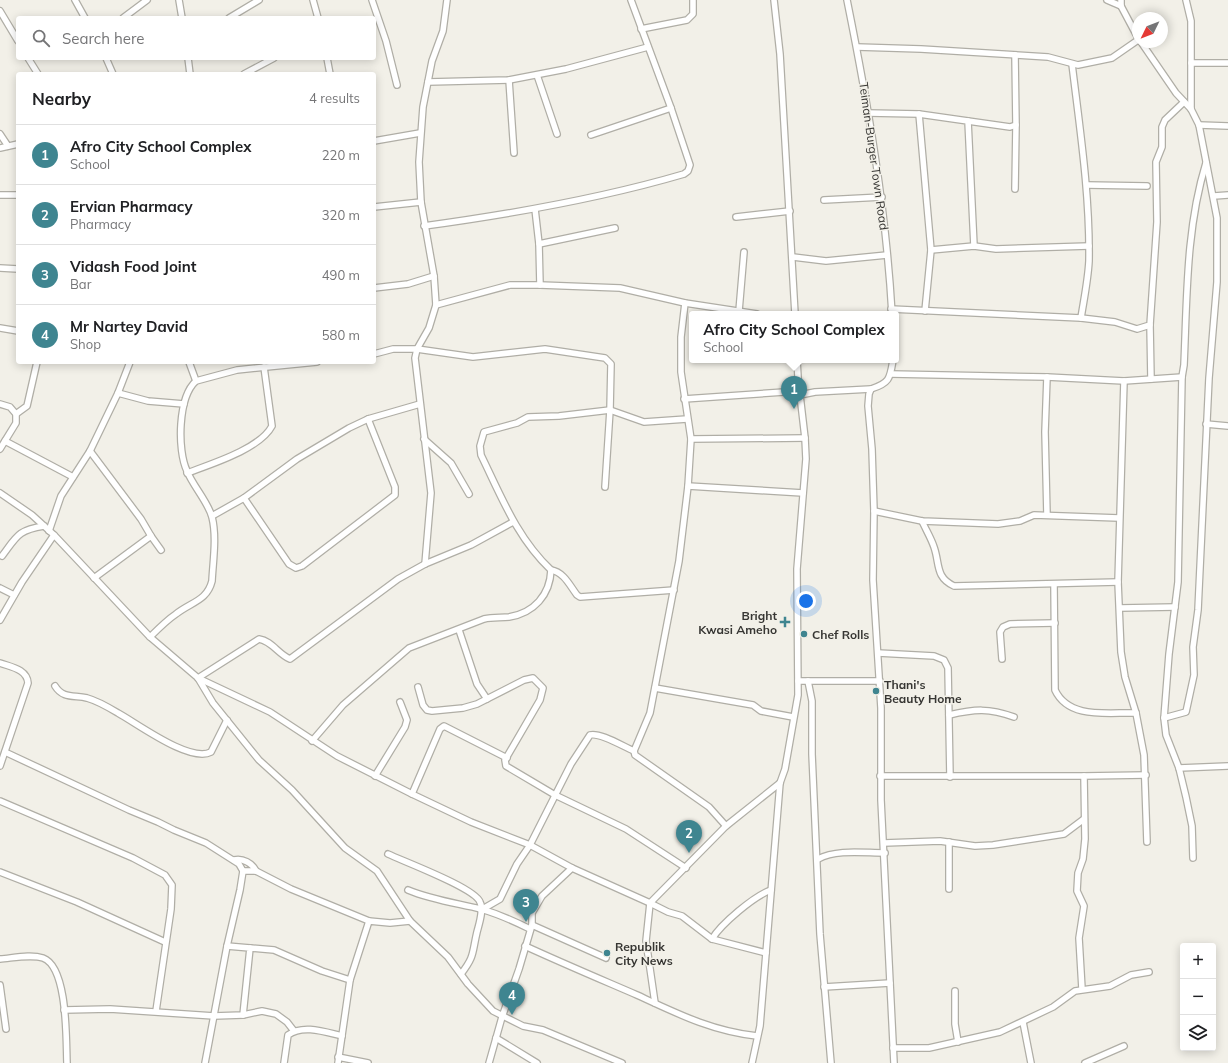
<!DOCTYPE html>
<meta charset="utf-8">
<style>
body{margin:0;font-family:Mulish,sans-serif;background:#f6f6f6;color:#202124}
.controls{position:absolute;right:12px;bottom:12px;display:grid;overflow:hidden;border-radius:4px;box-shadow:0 2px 10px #0003}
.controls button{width:36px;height:36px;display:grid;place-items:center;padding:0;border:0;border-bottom:1px solid #e0e0e0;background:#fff;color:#202124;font:20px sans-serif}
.compass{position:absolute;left:1132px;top:12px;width:36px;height:36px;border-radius:50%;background:#fff;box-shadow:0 2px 10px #0003;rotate:227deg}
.you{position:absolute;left:806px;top:601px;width:14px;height:14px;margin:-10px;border:3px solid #fff;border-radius:50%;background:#1a73e8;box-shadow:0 0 0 6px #1a73e833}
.badge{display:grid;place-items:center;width:26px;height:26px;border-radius:50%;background:#3f8590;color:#fff;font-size:13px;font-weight:700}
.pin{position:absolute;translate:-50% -33px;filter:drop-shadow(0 1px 2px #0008)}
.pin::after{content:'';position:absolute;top:21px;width:14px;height:12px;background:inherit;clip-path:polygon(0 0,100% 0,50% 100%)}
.popup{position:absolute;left:689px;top:311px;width:210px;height:52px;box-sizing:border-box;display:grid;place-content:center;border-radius:4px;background:#fff;filter:drop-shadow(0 1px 3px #0005);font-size:13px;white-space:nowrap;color:#757577}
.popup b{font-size:15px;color:#202124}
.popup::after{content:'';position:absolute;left:50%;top:100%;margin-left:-8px;border:8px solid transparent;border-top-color:#fff}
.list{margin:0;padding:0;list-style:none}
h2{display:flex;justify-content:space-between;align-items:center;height:52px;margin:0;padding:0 16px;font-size:17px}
h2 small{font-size:13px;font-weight:400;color:#757577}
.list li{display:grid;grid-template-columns:26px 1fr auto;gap:12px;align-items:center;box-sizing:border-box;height:60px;padding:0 16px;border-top:1px solid #e0e0e0}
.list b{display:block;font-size:15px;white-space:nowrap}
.list p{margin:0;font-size:13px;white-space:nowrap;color:#757577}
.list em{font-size:13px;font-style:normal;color:#757577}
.icon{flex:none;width:22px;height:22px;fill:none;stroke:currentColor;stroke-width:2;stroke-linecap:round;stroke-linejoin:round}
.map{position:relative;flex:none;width:1228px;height:1063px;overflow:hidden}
.search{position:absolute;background:#fff;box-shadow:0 2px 10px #0003;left:16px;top:16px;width:360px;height:44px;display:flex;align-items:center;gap:10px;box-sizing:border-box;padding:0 14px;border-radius:4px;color:#757577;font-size:15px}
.panel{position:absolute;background:#fff;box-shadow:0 2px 10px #0003;left:16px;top:72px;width:360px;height:292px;border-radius:4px}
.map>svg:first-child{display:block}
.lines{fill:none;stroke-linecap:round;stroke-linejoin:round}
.minor-casing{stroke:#b0aea6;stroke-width:8}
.minor{stroke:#fff;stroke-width:5.5}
.poi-dot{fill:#3f8590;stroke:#f2f0e8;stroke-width:1.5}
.labels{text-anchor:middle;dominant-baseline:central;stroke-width:3;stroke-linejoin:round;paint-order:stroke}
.street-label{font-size:12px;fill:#373633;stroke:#f2f0e8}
.poi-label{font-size:12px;font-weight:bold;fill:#373633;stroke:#f2f0e8;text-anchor:start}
</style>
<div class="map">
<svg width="1228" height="1063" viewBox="0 0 1228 1063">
<rect width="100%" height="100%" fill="#f2f0e8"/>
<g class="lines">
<g class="minor-casing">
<g id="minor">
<polyline points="75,0 85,18"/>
<polyline points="179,0 182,18"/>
<polyline points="313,0 318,18"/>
<polyline points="372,0 386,41 397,85"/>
<polyline points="774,0 780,54 795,314"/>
<path d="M847 0C868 104 886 208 892 314"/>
<polyline points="1107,0 1121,6"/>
<polyline points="1121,0 1121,6 1138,38"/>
<polyline points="1186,0 1191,21 1191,109"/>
<polyline points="0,11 18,41"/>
<polyline points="123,18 147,0"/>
<polyline points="229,18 259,0"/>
<polyline points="641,29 687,20 693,14 693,0"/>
<polyline points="1141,42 1176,93 1191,109 1199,125 1217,218 1217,282 1209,378 1198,610 1193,647 1194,675 1186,712 1164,718"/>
<polyline points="857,47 921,49 1048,57 1078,65 1112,58 1138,40"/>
<polyline points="28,58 38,74"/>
<polyline points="106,58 113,74"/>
<polyline points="188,58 190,74"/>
<polyline points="327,58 330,74"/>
<polyline points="1191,63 1228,63"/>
<polyline points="244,74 274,58"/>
<polyline points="537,75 557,134"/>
<polyline points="509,80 514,153"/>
<polyline points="428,82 509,80 566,69 648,47"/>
<polyline points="868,113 919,114 968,121 974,246"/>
<polyline points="919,114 931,250 925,311"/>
<polyline points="968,121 1010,127 1016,125 1015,55"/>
<polyline points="1199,125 1228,126"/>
<polyline points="0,134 8,146"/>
<polyline points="591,135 671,108"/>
<polyline points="374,141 420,133"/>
<polyline points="0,148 18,144"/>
<polyline points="1087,185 1147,186"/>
<polyline points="1015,189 1016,125"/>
<polyline points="0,195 18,195"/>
<polyline points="1214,196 1228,195"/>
<polyline points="824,200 882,197"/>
<polyline points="374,207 421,202"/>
<polyline points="535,209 539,244 615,228"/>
<polyline points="736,217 790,211"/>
<path d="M424 226C512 214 599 199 684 174L688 171 690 165 671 108 631 0"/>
<polyline points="539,244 540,285"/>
<polyline points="931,250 974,246 996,249 1089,246"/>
<polyline points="793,257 826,261 887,255"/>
<polyline points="0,268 18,269"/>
<polyline points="374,288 408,284 434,276"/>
<polyline points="436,305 510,285 540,285 620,288 685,303 757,314"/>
<path d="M891 309 1081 318C1084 299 1088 280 1089 261 1090 195 1080 130 1072 64"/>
<polyline points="739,311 744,252"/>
<polyline points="1081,318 1115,322 1137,329 1150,325 1157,222 1156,162 1162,147 1162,127 1165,120 1184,102"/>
<polyline points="1150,325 1151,379"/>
<polyline points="0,328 18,331"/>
<polyline points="374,354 393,349 417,349 473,357 545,349 605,358 611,364 610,410 605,487"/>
<polyline points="797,360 799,394"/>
<path d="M893 360C890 378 890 383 871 389L869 394 868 406 872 449 874 511 873 580 881 708V800L894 1063"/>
<polyline points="189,362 196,381"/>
<polyline points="891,374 1047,377 1124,381 1182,377"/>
<polyline points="1124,381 1118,582 1121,652 1125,677 1136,713 1144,755 1147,842"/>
<polyline points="118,393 130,362"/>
<polyline points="684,399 799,391"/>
<polyline points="0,404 10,407 16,414 16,423 0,449"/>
<polyline points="16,414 27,406 37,362"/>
<polyline points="1206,424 1228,426"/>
<polyline points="424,439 451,463 469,494"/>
<polyline points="691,439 805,438"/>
<polyline points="5,441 73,477"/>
<polyline points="90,451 141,519 151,536"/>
<path d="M187 473C211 464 260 449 272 426L264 367"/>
<polyline points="688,486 803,493"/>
<polyline points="0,493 32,515 54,535 150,637 198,678 213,703 259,760 292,790 345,848 377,871 410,921 448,957 468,984 493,1011 523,1026 543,1030 622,1063"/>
<polyline points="244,498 289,564 296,568 302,566 395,495 395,487 368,419"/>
<polyline points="874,511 922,521 998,524 1020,521 1034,515 1119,518"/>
<polyline points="1047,515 1045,432 1047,377"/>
<polyline points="212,516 244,498 297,459 349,428 368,419 420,404"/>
<path d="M922 521C926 530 931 538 934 547 940 564 935 577 954 586L1118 582"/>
<polyline points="49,531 61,496 90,451 118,393 148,401 184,404"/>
<path d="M2 556C17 536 18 530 44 526"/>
<polyline points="425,564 431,493 415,358 417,349 429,328 436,305 434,276 421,202 419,162 423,107 432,61 443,31 447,0"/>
<path d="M551 570C564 572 570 586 577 595L580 597 674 590"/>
<polyline points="94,578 151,536 161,550"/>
<path d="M1054 584 1055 690C1069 720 1109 712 1136 713"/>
<polyline points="0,588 14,595"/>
<polyline points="1120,608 1175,607"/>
<polyline points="0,620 22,582 54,535"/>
<polyline points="459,630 477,684 487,699"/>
<path d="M150 637C158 629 167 620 176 614 191 602 207 601 212 581 213 561 217 537 212 517 208 502 193 486 187 471 177 450 178 397 196 381L237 370 317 362"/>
<polyline points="878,653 934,656 944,660 948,668 950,777"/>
<polyline points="1002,659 1000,632 1003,627 1010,624 1055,623"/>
<path d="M0 663C11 667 27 669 28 683L0 766"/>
<polyline points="198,678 270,712 337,756 412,794 471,822 530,845 572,868 650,903 668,912 682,916 712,939 766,953"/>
<path d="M198 678 259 639C272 641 278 654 290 659L398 579 425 564 471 545 513 522"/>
<polyline points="798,681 880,681"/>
<polyline points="808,681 812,701 812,754 820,934 831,1063"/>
<path d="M55 686C63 699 74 695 87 698 98 701 108 707 118 713 138 724 190 763 211 752L227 720"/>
<polyline points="418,687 423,705 427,710 432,711 463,708 477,704 524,680 533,678 543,688 540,700 505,760 506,766 555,795 626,829 686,868"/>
<polyline points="655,688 753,705 761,711 793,717"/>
<path d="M949 715C975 709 989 708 1014 717"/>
<path d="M312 741 343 705 409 648 484 619C493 617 501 618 509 617 534 613 550 595 551 570 517 538 501 496 481 455L480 446 484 432 517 423 528 417 559 416 610 410 644 422 687 419"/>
<polyline points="634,751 650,713 679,561 688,486 691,439 681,372 681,337 685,303"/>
<polyline points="5,752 129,810 158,822 174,830 206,843 239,864 243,871 240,890 227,946 205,1063"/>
<polyline points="1179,768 1228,766"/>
<polyline points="375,776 405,727 407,720 400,702"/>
<polyline points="880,776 1084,776"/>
<polyline points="412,794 440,729 444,726 507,758"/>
<polyline points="0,801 133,858 165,875 172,885 171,909 156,1011"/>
<polyline points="949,842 949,889"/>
<polyline points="884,843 940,841 975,846 993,845 1064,834 1084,819"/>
<path d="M388 854C405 862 475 888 480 902 484 910 479 924 477 932 472 953 475 956 461 974"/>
<path d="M1193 858 1192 826 1186 797 1179 768 1166 735 1164 718 1169 654 1178 582 1182 377 1184 365C1187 298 1186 228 1206 163"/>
<path d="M818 859C837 849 863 853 885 853"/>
<path d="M234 860C243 858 252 863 256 871"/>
<polyline points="243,871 256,871 291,889 369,921"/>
<polyline points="0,872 77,902 165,942"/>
<path d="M408 890C432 900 456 903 481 909 498 914 514 921 530 929"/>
<path d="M481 910 500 899 517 864 530 845 571 764 590 735C600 732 624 747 634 751L635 755 709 807 726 826"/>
<polyline points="532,925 606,958"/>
<path d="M712 939C721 924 754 896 771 890"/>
<polyline points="227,946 250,948 243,1015"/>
<path d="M525 946C562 963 600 979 637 995 678 1014 712 1031 757 1036"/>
<polyline points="250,948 274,950 322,971 350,980"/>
<path d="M0 959C13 958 31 954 43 958 68 967 66 1040 67 1063"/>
<polyline points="0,985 6,1029"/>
<polyline points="824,987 890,983"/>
<polyline points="1082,989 1079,938 1084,906 1077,891 1078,873 1083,859 1085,839 1084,776 1146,775"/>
<polyline points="955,991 955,1024 958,1042"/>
<polyline points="655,1003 646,941 650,903 726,826 780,783"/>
<polyline points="64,1010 110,1009 214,1016 243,1015 262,1011 276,1014 287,1022 294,1031"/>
<polyline points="1023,1022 1031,1063"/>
<polyline points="496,1038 537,1063"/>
<polyline points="893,1048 929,1048 1000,1032 1053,1007 1075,991 1110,986 1131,975 1149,972"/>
<polyline points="338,1057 368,1063"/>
<path d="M284 1063 288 1035C303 1024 325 1032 342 1036"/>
<polyline points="338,1063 350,980 369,921 390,923 410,921"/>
<polyline points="489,1063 502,1017 519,969 532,925 532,913 542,896 572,868"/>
<polyline points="752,1063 760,1026 780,783 785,769 798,695 797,569 806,459 805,438 800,395 815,392 871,389"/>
<polyline points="1085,1063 1124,1046"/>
</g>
</g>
<use href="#minor" class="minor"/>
</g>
<g class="poi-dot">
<path d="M783 616h4v4h4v4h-4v4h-4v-4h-4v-4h4z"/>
<circle cx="804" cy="634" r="4"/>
<circle cx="876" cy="691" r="4"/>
<circle cx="607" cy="953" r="4"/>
</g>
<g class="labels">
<g class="street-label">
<text transform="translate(874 156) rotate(82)">Teiman-Burger Town Road</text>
</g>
<g class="poi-label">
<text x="777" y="615" text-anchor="end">Bright<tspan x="777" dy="14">Kwasi Ameho</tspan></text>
<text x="812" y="634">Chef Rolls</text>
<text x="884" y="684">Thani's<tspan x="884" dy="14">Beauty Home</tspan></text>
<text x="615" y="946">Republik<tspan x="615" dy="14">City News</tspan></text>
</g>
</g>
</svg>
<div class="controls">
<button>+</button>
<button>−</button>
<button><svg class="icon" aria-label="layers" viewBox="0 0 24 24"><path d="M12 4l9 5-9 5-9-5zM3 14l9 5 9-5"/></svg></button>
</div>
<svg class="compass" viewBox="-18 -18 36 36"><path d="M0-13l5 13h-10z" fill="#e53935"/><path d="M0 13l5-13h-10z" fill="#757577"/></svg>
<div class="you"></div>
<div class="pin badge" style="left:794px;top:409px">1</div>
<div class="popup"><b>Afro City School Complex</b>School</div>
<div class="pin badge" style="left:689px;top:853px">2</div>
<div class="pin badge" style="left:526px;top:922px">3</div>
<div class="pin badge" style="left:512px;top:1015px">4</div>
<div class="search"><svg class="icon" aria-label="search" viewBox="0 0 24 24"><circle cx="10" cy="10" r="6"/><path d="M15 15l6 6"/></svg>Search here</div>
<section class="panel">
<h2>Nearby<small>4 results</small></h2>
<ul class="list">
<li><span class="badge">1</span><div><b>Afro City School Complex</b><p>School</p></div><em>220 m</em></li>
<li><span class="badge">2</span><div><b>Ervian Pharmacy</b><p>Pharmacy</p></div><em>320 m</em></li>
<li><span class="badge">3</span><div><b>Vidash Food Joint</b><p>Bar</p></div><em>490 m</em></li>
<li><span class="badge">4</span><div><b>Mr Nartey David</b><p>Shop</p></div><em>580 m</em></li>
</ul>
</section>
</div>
